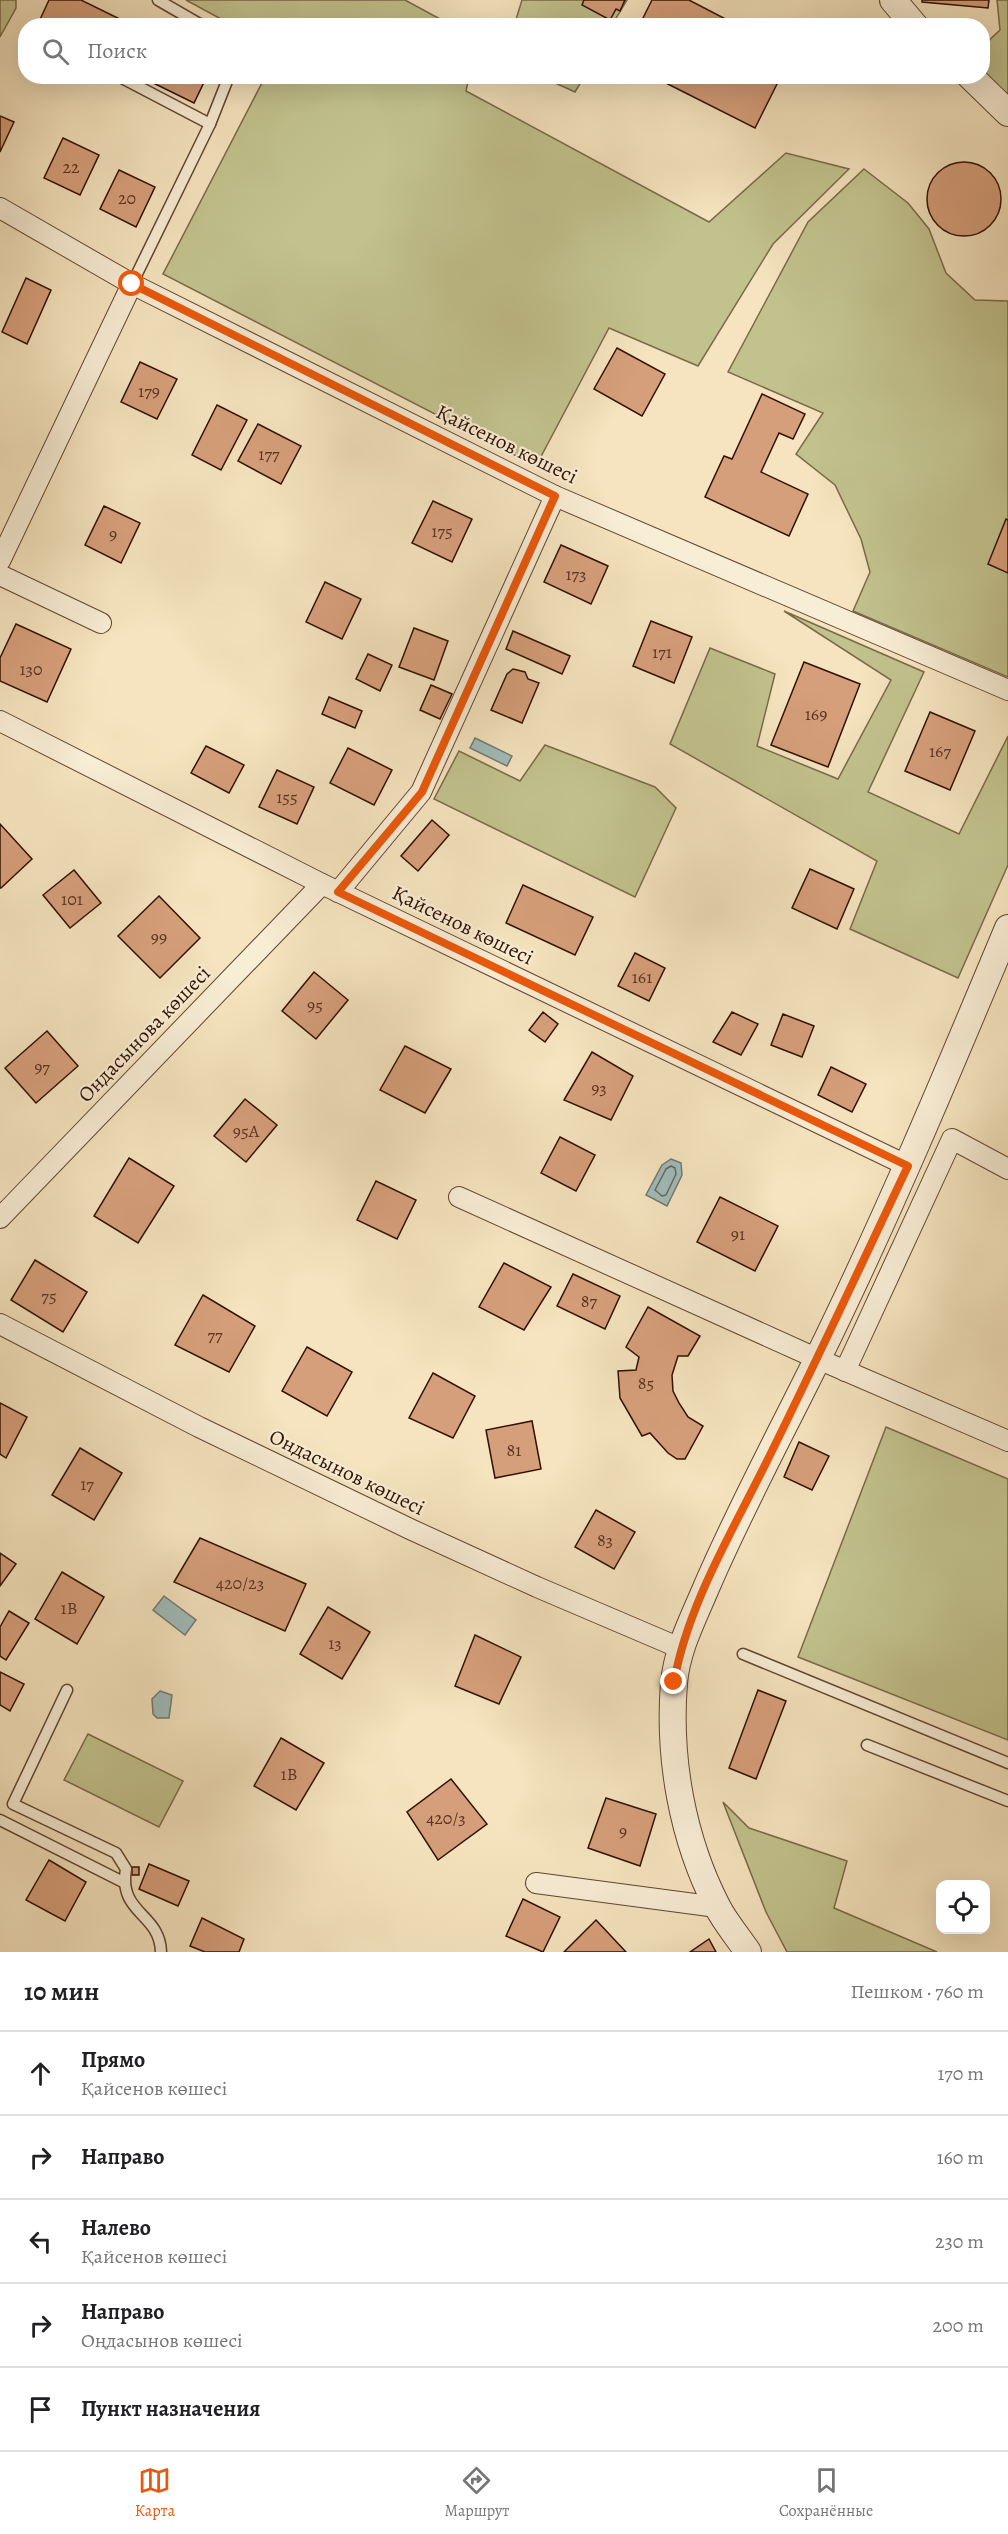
<!DOCTYPE html>
<html lang="ru">
<meta charset="utf-8">
<style>
body{margin:0;font-family:Alegreya,serif;background:#f2f2f2;color:#202124}
.controls{position:absolute;right:18px;bottom:18px;display:grid;overflow:hidden;border-radius:12px;box-shadow:0 6px 24px #0002}
.controls button{width:54px;height:54px;display:grid;place-items:center;padding:0;border:0;border-bottom:2px solid #e0e0e0;background:#fff;color:#202124;font:30px sans-serif}
.stop{position:absolute;width:18px;height:18px;margin:-14px;border:4px solid #ea580c;border-radius:50%;background:#fff}
.stop.end{background:#ea580c;border-color:#fff;box-shadow:0 2px 6px #0008}
.list{margin:0;padding:0;list-style:none}
h2{display:flex;justify-content:space-between;align-items:center;height:78px;margin:0;padding:0 24px;font-size:26px}
h2 small{font-size:20px;font-weight:400;color:#757577}
.list li{display:grid;grid-template-columns:39px 1fr auto;gap:18px;align-items:center;box-sizing:border-box;height:84px;padding:0 24px;border-top:2px solid #e0e0e0}
.list b{display:block;font-size:22px;white-space:nowrap}
.list p{margin:0;font-size:20px;white-space:nowrap;color:#757577}
.list em{font-size:20px;font-style:normal;color:#757577}
.icon{flex:none;width:33px;height:33px;fill:none;stroke:currentColor;stroke-width:2;stroke-linecap:round;stroke-linejoin:round}
.map{position:relative;flex:none;width:1008px;height:1952px;overflow:hidden}
.search{position:absolute;background:#fff;box-shadow:0 6px 24px #0002;left:18px;right:18px;top:18px;height:66px;display:flex;align-items:center;gap:15px;box-sizing:border-box;padding:0 21px;border-radius:24px;color:#757577;font-size:22px}
.sheet{height:498px;background:#fff}
nav{display:flex;justify-content:space-around;align-items:center;box-sizing:border-box;height:84px;border-top:2px solid #e0e0e0;background:#fff;font-size:16px;color:#757577}
nav a{display:grid;justify-items:center;gap:3px}
nav .on{color:#ea580c}
.map>svg:first-child{display:block}
.green{fill:#c2c28e;stroke:#7a6a48;stroke-width:1.5}
.water{fill:#a0bcbb;stroke:#747871;stroke-width:1.5}
.lines{fill:none;stroke-linecap:round;stroke-linejoin:round}
.shore{stroke:#68665e;stroke-width:1.5}
.building{fill:#d69f7b;stroke:#311101;stroke-width:1.5}
.service-casing{stroke:#624630;stroke-width:13}
.minor-casing{stroke:#624630;stroke-width:22}
.tertiary-casing{stroke:#624630;stroke-width:28}
.service{stroke:#f8edd5;stroke-width:10}
.minor{stroke:#f8edd5;stroke-width:20}
.tertiary{stroke:#f8edd5;stroke-width:26}
.route{stroke:#ea580c;stroke-width:8}
.labels{text-anchor:middle;dominant-baseline:central;stroke-width:4.5;stroke-linejoin:round;paint-order:stroke}
.number-label{font-size:18px;fill:#5a3420}
.street-label{font-size:21px;fill:#311101;stroke:#f8edd5}
</style>
<div class="map">
<svg width="1008" height="1952" viewBox="0 0 1008 1952">
<rect width="100%" height="100%" fill="#f5e4bf"/>
<filter id="stains"><feTurbulence type="fractalNoise" baseFrequency=".00333" numOctaves="4"/><feColorMatrix values="0 0 0 0 .2 0 0 0 0 .09 0 0 0 0 .02 0 0 0 .5 -.17"/></filter>
<radialGradient id="worn" r=".72"><stop offset=".6" stop-color="#630" stop-opacity="0"/><stop offset="1" stop-color="#630" stop-opacity=".3"/></radialGradient>
<g class="green">
<polygon points="0,0 16,0 16,8 0,37"/>
<polygon points="186,0 405,0 451,25 232,25"/>
<polygon points="522,0 627,0 612,25 514,26"/>
<polygon points="997,0 1008,0 1008,111 982,76 983,46 1000,30"/>
<polygon points="265,77 469,77 466,91 709,222 786,153 849,169 773,244 698,366 609,328 536,466 163,274"/>
<polygon points="542,77 584,77 575,92"/>
<polygon points="864,169 908,203 929,229 946,273 975,300 1008,301 1008,677 853,611 870,572 861,539 835,485 796,454 823,413 728,372 808,222"/>
<polygon points="784,611 924,672 868,792 959,834 1008,736 1008,865 958,978 850,929 877,861 670,744 710,648 775,674 757,746 838,779 891,680"/>
<polygon points="545,745 655,787 676,808 635,897 434,799 459,751 520,781"/>
<polygon points="886,1427 1008,1479 1008,1740 798,1657"/>
<polygon points="88,1734 183,1781 159,1827 64,1780"/>
<polygon points="723,1802 749,1828 847,1861 834,1908 937,1952 787,1952 766,1912"/>
</g>
<g class="water">
<polygon points="475,738 512,756 507,766 470,748"/>
<polygon points="671,1159 681,1163 682,1175 667,1206 646,1195 662,1165"/>
<polygon points="164,1596 196,1620 185,1635 153,1610"/>
<polygon points="160,1691 172,1695 169,1718 157,1718 153,1714 152,1699"/>
</g>
<g class="lines">
<polygon class="shore" points="671,1166 675,1168 676,1174 666,1195 662,1196 655,1190 666,1169"/>
</g>
<g class="building">
<polygon points="49,0 81,0 134,26 37,26"/>
<polygon points="584,0 625,0 620,11 616,9 610,20 582,5"/>
<polygon points="652,0 689,0 739,26 639,26"/>
<polygon points="922,0 989,0 988,8 922,2"/>
<polygon points="139,76 207,76 194,103"/>
<polygon points="652,76 781,76 755,128"/>
<polygon points="0,116 14,122 0,152"/>
<polygon points="63,138 99,155 80,195 44,178"/>
<circle cx="964" cy="199" r="37"/>
<polygon points="119,170 155,187 136,227 100,209"/>
<polygon points="26,278 51,290 27,344 2,332"/>
<polygon points="617,348 665,374 642,416 594,389"/>
<polygon points="140,362 177,379 157,419 121,402"/>
<polygon points="762,394 805,414 793,439 779,433 761,472 808,494 789,536 705,497 724,456 732,459"/>
<polygon points="217,405 247,420 221,470 192,455"/>
<polygon points="258,424 301,446 281,484 238,461"/>
<polygon points="433,501 472,519 452,562 412,543"/>
<polygon points="104,506 140,523 121,563 85,545"/>
<polygon points="1006,519 1008,520 1008,573 988,564"/>
<polygon points="561,545 608,566 591,604 544,582"/>
<polygon points="325,582 361,599 342,639 306,622"/>
<polygon points="651,621 692,637 674,683 633,666"/>
<polygon points="16,624 71,649 47,702 0,681 0,658"/>
<polygon points="414,628 448,641 434,680 399,667"/>
<polygon points="513,631 570,656 562,674 506,649"/>
<polygon points="368,654 392,665 380,691 356,679"/>
<polygon points="804,662 860,684 828,767 771,745"/>
<polygon points="513,669 525,672 528,679 539,683 522,723 491,710 507,674"/>
<polygon points="431,685 452,694 440,719 420,710"/>
<polygon points="329,697 362,711 355,728 322,714"/>
<polygon points="930,712 975,731 950,790 905,771"/>
<polygon points="206,746 244,765 229,793 191,773"/>
<polygon points="348,748 392,770 374,805 330,783"/>
<polygon points="277,770 314,787 297,824 259,807"/>
<polygon points="432,820 449,835 418,871 401,856"/>
<polygon points="0,824 32,859 1,888 0,888"/>
<polygon points="810,869 854,889 837,929 792,908"/>
<polygon points="74,870 101,903 70,928 43,895"/>
<polygon points="523,885 593,917 575,955 506,923"/>
<polygon points="159,896 200,938 160,978 118,936"/>
<polygon points="635,953 665,968 649,1001 618,986"/>
<polygon points="314,972 348,1000 316,1039 282,1011"/>
<polygon points="543,1012 558,1024 545,1042 529,1030"/>
<polygon points="732,1012 758,1024 741,1055 713,1042"/>
<polygon points="783,1014 814,1026 802,1057 771,1045"/>
<polygon points="47,1031 78,1066 36,1103 5,1068"/>
<polygon points="405,1046 451,1069 425,1113 380,1090"/>
<polygon points="592,1052 633,1076 611,1120 564,1100"/>
<polygon points="831,1067 866,1084 852,1112 818,1095"/>
<polygon points="245,1099 277,1125 246,1162 214,1136"/>
<polygon points="560,1137 595,1155 576,1191 541,1173"/>
<polygon points="129,1158 174,1186 138,1243 94,1216"/>
<polygon points="376,1181 416,1200 397,1239 357,1220"/>
<polygon points="720,1197 778,1226 755,1271 697,1242"/>
<polygon points="35,1260 87,1292 63,1332 11,1300"/>
<polygon points="504,1263 551,1287 524,1330 479,1307"/>
<polygon points="573,1274 620,1296 605,1329 557,1306"/>
<polygon points="203,1295 255,1326 229,1372 175,1345"/>
<polygon points="648,1307 700,1336 688,1356 678,1356 672,1375 673,1391 679,1403 688,1417 703,1426 685,1459 677,1459 668,1453 650,1433 642,1436 620,1398 618,1371 636,1370 639,1357 626,1347"/>
<polygon points="307,1347 352,1372 327,1416 282,1391"/>
<polygon points="433,1373 475,1396 453,1438 409,1418"/>
<polygon points="0,1403 27,1417 6,1458 0,1454"/>
<polygon points="532,1421 541,1469 495,1478 486,1430"/>
<polygon points="799,1442 829,1456 812,1490 784,1477"/>
<polygon points="80,1448 122,1473 94,1520 52,1495"/>
<polygon points="596,1510 635,1532 614,1569 575,1547"/>
<polygon points="200,1538 306,1584 285,1631 174,1582"/>
<polygon points="0,1553 16,1564 0,1586"/>
<polygon points="62,1572 104,1597 77,1644 35,1619"/>
<polygon points="328,1607 370,1632 342,1679 300,1654"/>
<polygon points="9,1611 29,1623 6,1660 0,1656 0,1627"/>
<polygon points="475,1635 521,1657 499,1704 455,1686"/>
<polygon points="0,1672 24,1684 10,1711 0,1705"/>
<polygon points="758,1690 786,1701 756,1779 729,1768"/>
<polygon points="281,1738 324,1763 296,1810 254,1786"/>
<polygon points="451,1779 487,1824 438,1860 407,1812"/>
<polygon points="606,1798 656,1814 640,1866 588,1848"/>
<polygon points="49,1860 86,1882 65,1921 26,1900"/>
<polygon points="149,1864 189,1881 178,1906 139,1889"/>
<rect x="132" y="1867" width="7" height="8"/>
<polygon points="523,1899 560,1917 543,1952 506,1936"/>
<polygon points="202,1918 244,1939 239,1952 205,1952 190,1946"/>
<polygon points="596,1920 626,1952 564,1952"/>
<polygon points="709,1939 716,1952 690,1952"/>
</g>
<g class="lines">
<g class="service-casing">
<g id="service">
<polyline points="158,0 203,26"/>
<polyline points="122,78 210,124 132,284"/>
<polyline points="210,124 229,76"/>
<polyline points="743,1654 1008,1763"/>
<path d="M67 1690 13 1804 116 1853 126 1869C118 1914 160 1913 161 1952"/>
<polyline points="867,1745 1008,1801"/>
<polyline points="0,1820 123,1882"/>
</g>
</g>
<g class="minor-casing">
<g id="minor">
<polyline points="0,208 132,284 555,496 1008,690"/>
<polyline points="0,561 132,284"/>
<polyline points="0,575 101,623"/>
<polyline points="0,721 322,884 908,1166"/>
<polyline points="338,892 421,792 555,496"/>
<polyline points="459,1197 818,1359 1008,1441"/>
<polyline points="0,1218 322,884"/>
<polyline points="0,1324 199,1427 410,1529 537,1587 680,1648"/>
<polyline points="845,1371 952,1139 1008,1169"/>
<polyline points="536,1883 717,1907"/>
</g>
</g>
<g class="tertiary-casing">
<g id="tertiary">
<polyline points="893,0 915,26"/>
<polyline points="970,76 1008,113"/>
<path d="M748 1952C738 1937 725 1922 717 1906 682 1838 668 1758 674 1683 677 1649 693 1619 706 1588 739 1511 779 1437 816 1362 886 1220 947 1074 1008 928"/>
</g>
</g>
<use href="#service" class="service"/>
<use href="#minor" class="minor"/>
<use href="#tertiary" class="tertiary"/>
</g>
<g class="lines">
<path class="route" d="M132 284 555 496 422 792 338 892 908 1166C862 1263 817 1360 769 1457 734 1529 688 1603 674 1682"/>
</g>
<g class="labels">
<g class="number-label">
<text x="71" y="167">22</text>
<text x="127" y="198">20</text>
<text x="149" y="391">179</text>
<text x="269" y="454">177</text>
<text x="442" y="531">175</text>
<text x="113" y="534">9</text>
<text x="576" y="574">173</text>
<text x="662" y="652">171</text>
<text x="31" y="669">130</text>
<text x="816" y="714">169</text>
<text x="940" y="751">167</text>
<text x="287" y="797">155</text>
<text x="72" y="899">101</text>
<text x="159" y="937">99</text>
<text x="642" y="977">161</text>
<text x="315" y="1005">95</text>
<text x="42" y="1067">97</text>
<text x="599" y="1088">93</text>
<text x="246" y="1131">95А</text>
<text x="738" y="1234">91</text>
<text x="49" y="1296">75</text>
<text x="589" y="1301">87</text>
<text x="215" y="1335">77</text>
<text x="646" y="1383">85</text>
<text x="514" y="1450">81</text>
<text x="87" y="1484">17</text>
<text x="605" y="1540">83</text>
<text x="240" y="1583">420/23</text>
<text x="69" y="1608">1B</text>
<text x="335" y="1643">13</text>
<text x="289" y="1774">1B</text>
<text x="446" y="1818">420/3</text>
<text x="623" y="1831">9</text>
</g>
<g class="street-label">
<text transform="translate(507 444) rotate(26)">Қайсенов көшесі</text>
<text transform="translate(463 925) rotate(26)">Қайсенов көшесі</text>
<text transform="translate(144 1034) rotate(-46)">Ондасынова көшесі</text>
<text transform="translate(347 1472) rotate(26)">Ондасынов көшесі</text>
</g>
</g>
<rect width="100%" height="100%" filter="url(#stains)"/>
<rect width="100%" height="100%" fill="url(#worn)"/>
</svg>
<div class="controls">
<button><svg class="icon" aria-label="locate" viewBox="0 0 24 24"><circle cx="12" cy="12" r="6"/><path d="M12 2v4M12 18v4M2 12h4M18 12h4"/></svg></button>
</div>
<div class="stop" style="left:132px;top:284px"></div>
<div class="stop end" style="left:674px;top:1682px"></div>
<div class="search"><svg class="icon" aria-label="search" viewBox="0 0 24 24"><circle cx="10" cy="10" r="6"/><path d="M15 15l6 6"/></svg>Поиск</div>
</div>
<section class="sheet">
<h2>10 мин<small>Пешком · 760 m</small></h2>
<ul class="list">
<li><svg class="icon" aria-label="ahead" viewBox="0 0 24 24"><path d="M12 20V5M6 11l6-6 6 6"/></svg><div><b>Прямо</b><p>Қайсенов көшесі</p></div><em>170 m</em></li>
<li><svg class="icon" aria-label="right" viewBox="0 0 24 24"><path d="M7 20v-9h11M14 6l5 5-5 5"/></svg><div><b>Направо</b></div><em>160 m</em></li>
<li><svg class="icon" aria-label="left" viewBox="0 0 24 24"><path d="M17 20v-9H6M10 6l-5 5 5 5"/></svg><div><b>Налево</b><p>Қайсенов көшесі</p></div><em>230 m</em></li>
<li><svg class="icon" aria-label="right" viewBox="0 0 24 24"><path d="M7 20v-9h11M14 6l5 5-5 5"/></svg><div><b>Направо</b><p>Оңдасынов көшесі</p></div><em>200 m</em></li>
<li><svg class="icon" aria-label="arrive" viewBox="0 0 24 24"><path d="M6 21V4h12l-3 4 3 4H6"/></svg><div><b>Пункт назначения</b></div></li>
</ul>
</section>
<nav>
<a class="on"><svg class="icon" aria-label="map" viewBox="0 0 24 24"><path d="M3 6l6-2 6 2 6-2v14l-6 2-6-2-6 2zM9 4v14M15 6v14"/></svg>Карта</a>
<a><svg class="icon" aria-label="directions" viewBox="0 0 24 24"><path d="M12 3l9 9-9 9-9-9zM9 14v-3h6M13 9l2 2-2 2"/></svg>Маршрут</a>
<a><svg class="icon" aria-label="saved" viewBox="0 0 24 24"><path d="M7 4h10v16l-5-4-5 4z"/></svg>Сохранённые</a>
</nav>
